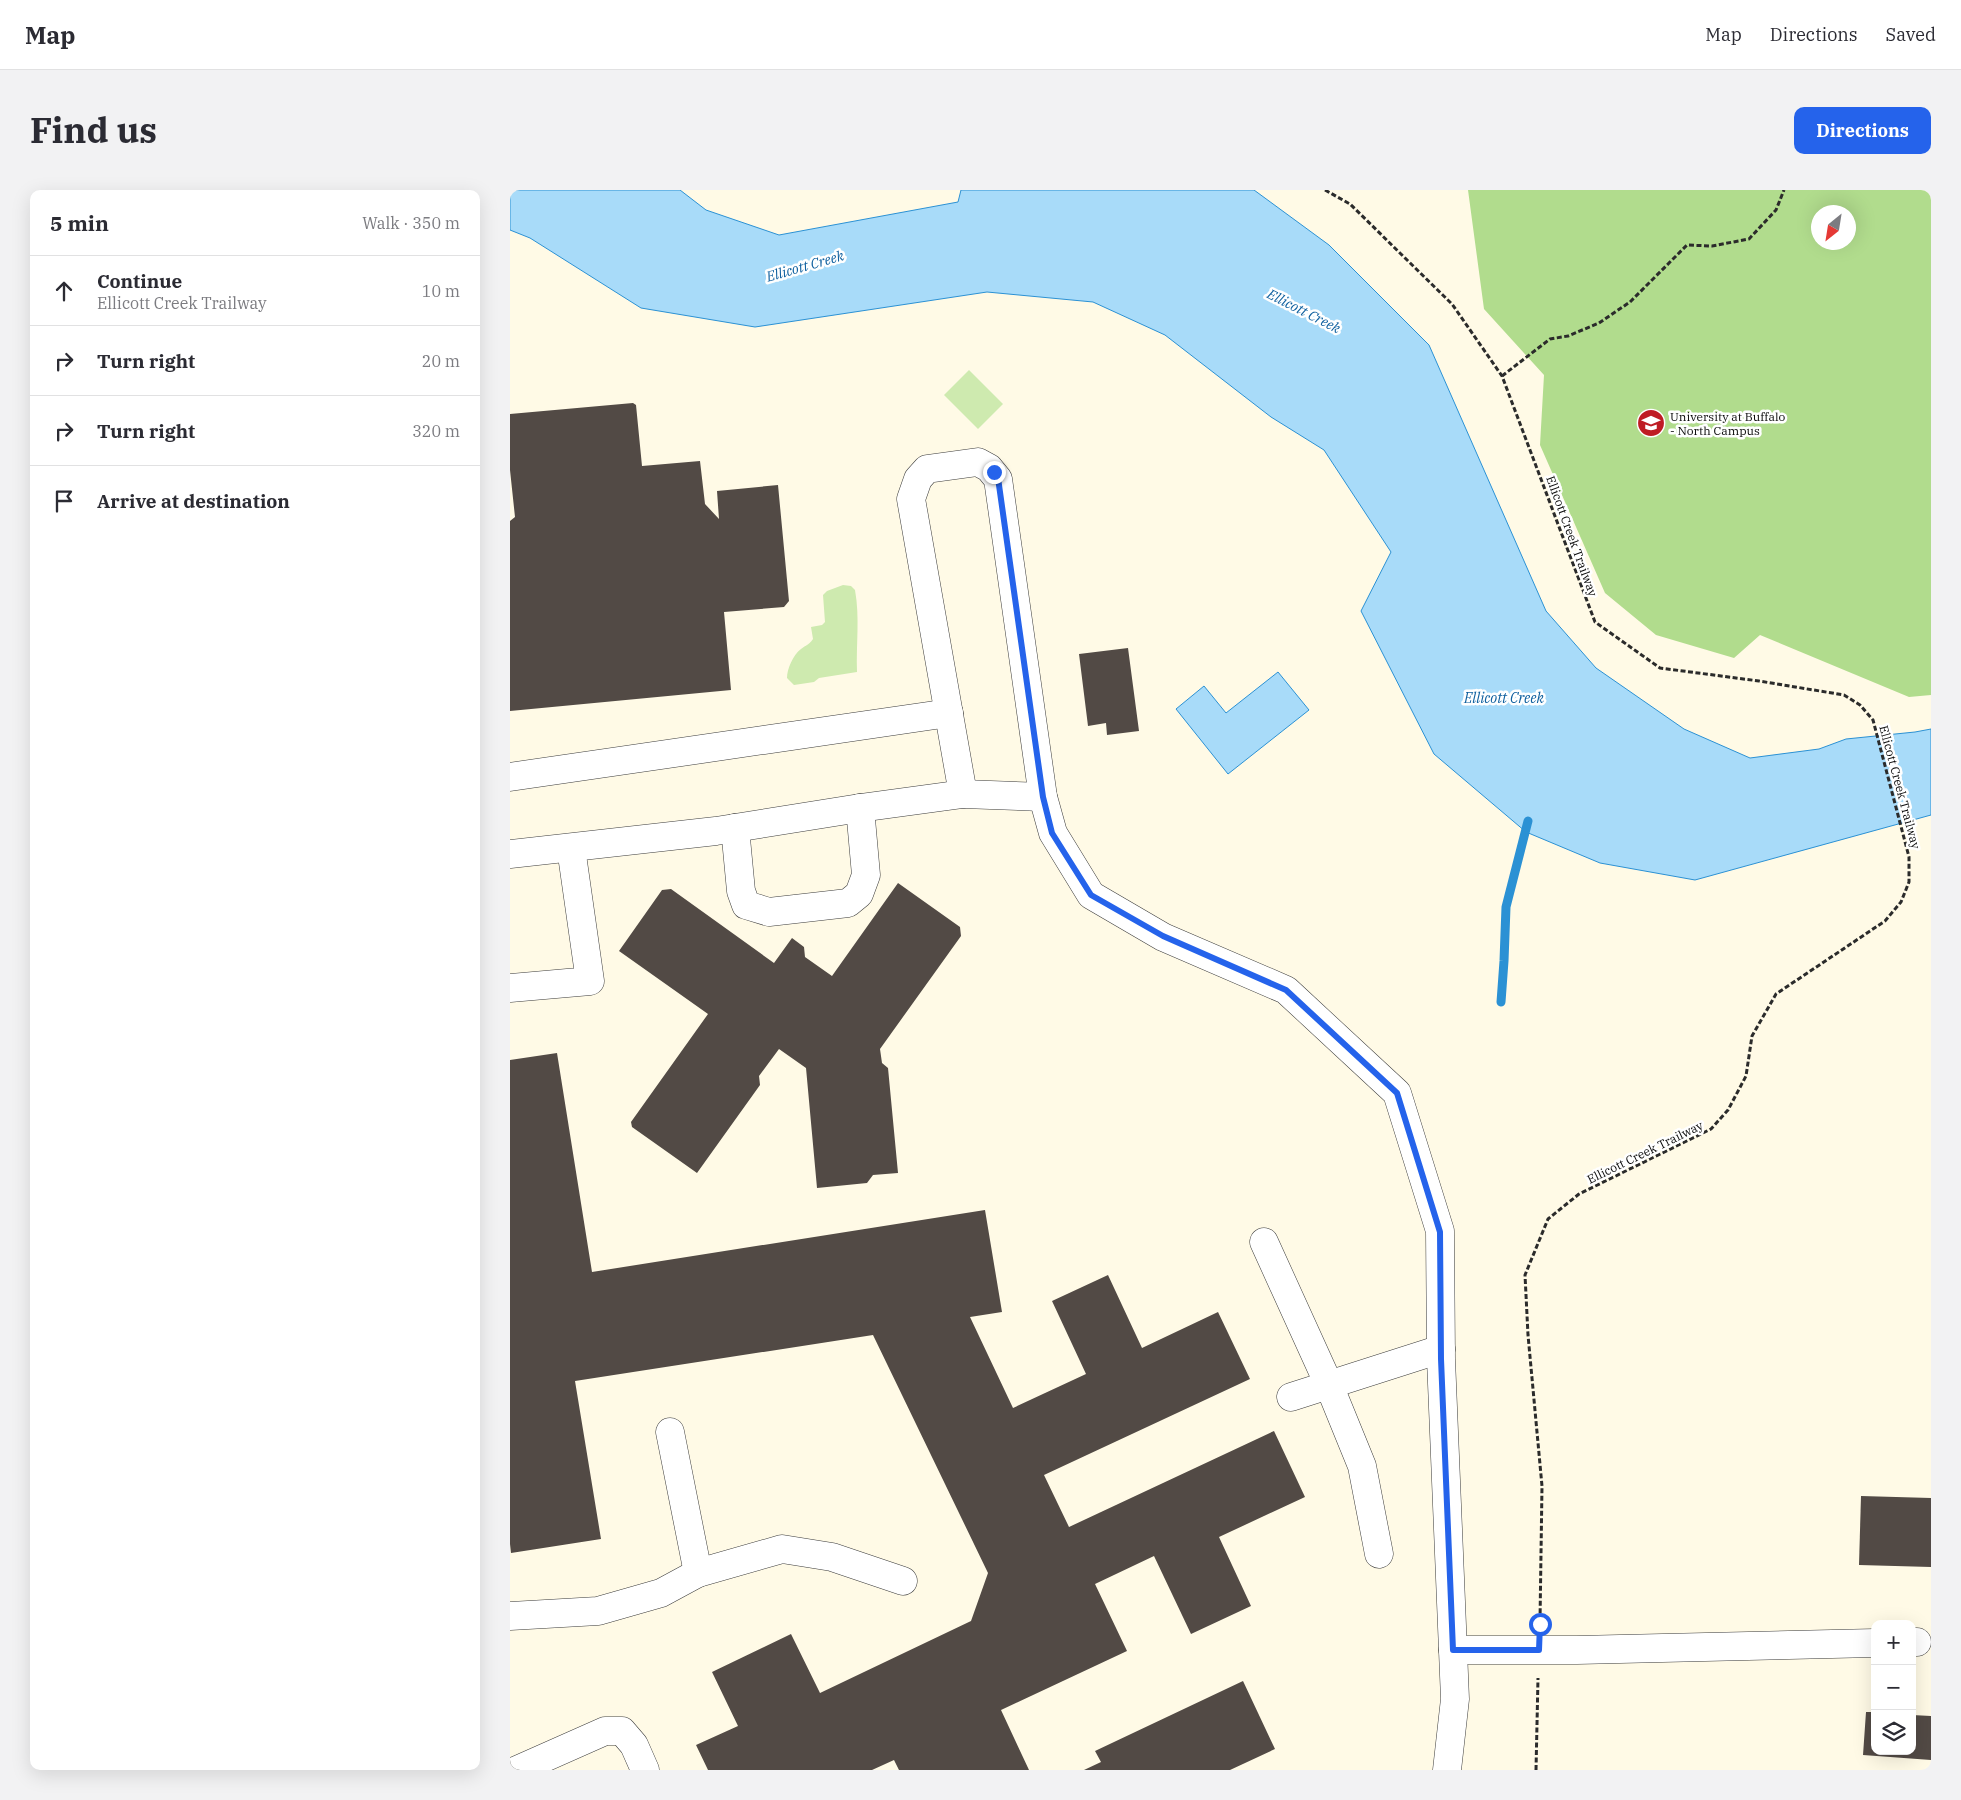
<!DOCTYPE html>
<meta charset="utf-8">
<style>
body{margin:0;font-family:"IBM Plex Serif",serif;background:#f2f2f3;color:#2b2b33}
.controls{position:absolute;right:15px;bottom:15px;display:grid;overflow:hidden;border-radius:10px;box-shadow:0 5px 20px #0002}
.controls button{width:45px;height:45px;display:grid;place-items:center;padding:0;border:0;border-bottom:1px solid #e1e1e2;background:#fff;color:#2b2b33;font:25px sans-serif}
.compass{position:absolute;left:1301px;top:15px;width:45px;height:45px;border-radius:50%;background:#fff;box-shadow:0 5px 20px #0002;rotate:210deg}
.stop{position:absolute;width:15px;height:15px;margin:-11px;border:4px solid #2563eb;border-radius:50%;background:#fff}
.stop.end{background:#2563eb;border-color:#fff;box-shadow:0 1px 5px #0008}
.list{margin:0;padding:0;list-style:none}
h2{display:flex;justify-content:space-between;align-items:center;height:65px;margin:0;padding:0 20px;font-size:21px}
h2 small{font-size:16px;font-weight:400;color:#7c7c81}
.list li{display:grid;grid-template-columns:32px 1fr auto;gap:15px;align-items:center;box-sizing:border-box;height:70px;padding:0 20px;border-top:1px solid #e1e1e2}
.list b{display:block;font-size:19px;white-space:nowrap}
.list p{margin:0;font-size:16px;white-space:nowrap;color:#7c7c81}
.list em{font-size:16px;font-style:normal;color:#7c7c81}
.icon{flex:none;width:28px;height:28px;fill:none;stroke:currentColor;stroke-width:2;stroke-linecap:round;stroke-linejoin:round}
.map{position:relative;flex:none;width:1421px;height:1580px;overflow:hidden;border-radius:10px}
header{display:flex;align-items:center;gap:30px;box-sizing:border-box;height:70px;padding:0 25px;background:#fff;border-bottom:1px solid #e1e1e2}
header strong{font-size:24px}
nav{display:flex;gap:28px;margin-inline-start:auto;font-size:18px}
.intro{display:flex;align-items:center;justify-content:space-between;box-sizing:border-box;height:120px;padding:0 30px}
h1{margin:0;font-size:35px}
.button{padding:12px 22px;border-radius:10px;background:#2563eb;color:#fff;font-size:18px;font-weight:700}
main{display:flex;gap:30px;padding:0 30px}
aside{flex:1;background:#fff;border-radius:10px;box-shadow:0 5px 20px #0002}
.map>svg:first-child{display:block}
.green{fill:#ceeaaf}
.forest{fill:#b1dc8d;fill-rule:evenodd}
.water{fill:#a8dbf9;stroke:#2b91d4}
.lines{fill:none;stroke-linecap:round;stroke-linejoin:round}
.stream{stroke:#2b91d4;stroke-width:9}
.building{fill:#524a45}
.minor-casing{stroke:#3c3c3c;stroke-width:29}
.path{stroke:#2b2b2b;stroke-width:3;stroke-dasharray:5 2.5;stroke-linecap:butt}
.minor{stroke:#fff;stroke-width:28}
.route{stroke:#2563eb;stroke-width:6}
.labels{text-anchor:middle;dominant-baseline:central;stroke-width:5;stroke-linejoin:round;paint-order:stroke}
.poi-label{font-size:12px;fill:#090909;stroke:#fff;text-anchor:start}
.street-label{font-size:12px;fill:#090909;stroke:#fff}
.water-label{font-size:14px;font-style:italic;fill:#0f609f;stroke:#fff}
</style>
<header>
<strong>Map</strong>
<nav><a>Map</a><a>Directions</a><a>Saved</a></nav>
</header>
<div class="intro"><h1>Find us</h1><a class="button">Directions</a></div>
<main>
<aside>
<h2>5 min<small>Walk · 350 m</small></h2>
<ul class="list">
<li><svg class="icon" aria-label="ahead" viewBox="0 0 24 24"><path d="M12 20V5M6 11l6-6 6 6"/></svg><div><b>Continue</b><p>Ellicott Creek Trailway</p></div><em>10 m</em></li>
<li><svg class="icon" aria-label="right" viewBox="0 0 24 24"><path d="M7 20v-9h11M14 6l5 5-5 5"/></svg><div><b>Turn right</b></div><em>20 m</em></li>
<li><svg class="icon" aria-label="right" viewBox="0 0 24 24"><path d="M7 20v-9h11M14 6l5 5-5 5"/></svg><div><b>Turn right</b></div><em>320 m</em></li>
<li><svg class="icon" aria-label="arrive" viewBox="0 0 24 24"><path d="M6 21V4h12l-3 4 3 4H6"/></svg><div><b>Arrive at destination</b></div></li>
</ul>
</aside>
<div class="map">
<svg width="1421" height="1580" viewBox="0 0 1421 1580">
<rect width="100%" height="100%" fill="#fffae6"/>
<g class="green">
<polygon points="459,180 493,214 468,239 434,205"/>
<path d="M333 395 341 396 345 400C350 427 346 455 347 482L309 488 304 492 284 495 277 488C277 479 283 465 291 459 296 455 299 455 303 449L301 437 312 435 315 432 313 405 317 401Z"/>
</g>
<path class="forest" d="M958 0H1421V505L1399 507 1250 445 1224 468 1146 445 1095 403 1030 255 1034 185 974 119ZM1308 22H1338V52H1308Z"/>
<g class="water">
<polygon points="0,0 170,0 196,20 269,45 448,12 451,0 744,0 819,55 919,155 1036,421 1086,478 1174,539 1240,568 1309,559 1336,549 1405,542 1421,539 1421,625 1185,690 1090,673 1016,642 924,564 851,421 881,362 814,260 761,227 655,145 583,112 477,102 245,137 131,118 20,48 0,40"/>
<polygon points="768,482 799,520 718,584 666,519 694,496 716,523"/>
</g>
<g class="lines">
<polyline class="stream" points="991,812 994,771 996,717 1018,631"/>
</g>
<g class="building">
<polygon points="123,213 126,215 132,276 190,271 195,314 209,329 207,301 268,295 279,411 274,417 214,422 221,500 0,521 0,331 5,327 0,280 0,224"/>
<polygon points="618,458 629,541 597,545 596,533 578,536 569,464"/>
<polygon points="388,693 450,737 451,746 370,859 372,873 378,878 388,983 363,985 357,993 307,998 296,878 269,859 249,886 250,895 187,983 122,937 121,932 198,824 109,761 152,700 161,699 264,773 282,748 294,757 295,767 322,786"/>
<polygon points="47,863 82,1082 475,1020 492,1122 460,1127 503,1218 576,1184 542,1111 598,1085 632,1158 708,1122 740,1189 534,1285 559,1337 764,1241 795,1307 709,1347 741,1416 681,1444 644,1366 585,1394 617,1461 491,1520 519,1580 389,1580 384,1570 362,1580 198,1580 186,1555 228,1536 202,1482 281,1444 310,1503 461,1431 478,1383 363,1145 65,1191 91,1349 1,1363 0,1354 0,870"/>
<polygon points="1351,1306 1421,1308 1421,1377 1349,1375"/>
<polygon points="733,1491 765,1559 720,1580 574,1580 591,1572 585,1561"/>
<polygon points="1356,1522 1365,1522 1365,1561 1402,1561 1402,1525 1421,1526 1421,1570 1353,1565"/>
</g>
<g class="lines">
<g class="minor-casing">
<g id="minor">
<polyline points="0,587 439,523"/>
<polyline points="453,604 401,309 408,289 417,279 468,272 479,278 488,289 533,607 543,643 581,705 653,747 776,800 887,903 930,1041 931,1169 945,1509 937,1580"/>
<polyline points="225,638 231,701 236,715 259,722 338,713 349,704 356,685 350,618"/>
<polyline points="0,664 206,641 350,618 453,604 533,607"/>
<polyline points="0,798 80,791 61,658"/>
<polyline points="754,1052 819,1195 852,1276 869,1364"/>
<polyline points="781,1207 931,1159"/>
<polyline points="160,1242 188,1383"/>
<polyline points="0,1426 88,1421 151,1403 188,1383 272,1359 322,1367 393,1391"/>
<polyline points="1402,1452 1407,1452"/>
<polyline points="943,1460 1067,1460 1365,1453"/>
<polyline points="7,1580 95,1541 112,1541 124,1555 135,1580"/>
</g>
</g>
<g class="path">
<polyline points="815,0 840,14 942,114 992,186 1085,432 1150,478 1249,491 1334,505 1350,515 1363,530 1399,667 1399,692 1391,712 1375,731 1266,804 1242,846 1236,886 1218,920 1201,939 1069,1004 1038,1029 1015,1085 1018,1145 1032,1296 1030,1431"/>
<polyline points="992,186 1040,149 1058,146 1089,133 1120,112 1177,55 1202,56 1239,49 1266,20 1274,0"/>
<polyline points="1026,1580 1028,1488"/>
</g>
<use href="#minor" class="minor"/>
</g>
<g class="lines">
<polyline class="route" points="484,282 488,288 533,607 542,643 581,705 653,746 776,800 887,903 930,1042 931,1169 943,1460 1029,1460 1030,1434"/>
</g>
<defs>
<g id="university-disc" transform="scale(1.4375)"><circle r="9.5" fill="#bf1c24" stroke="#fff"/><path d="M0-5L7-2L0 1L-7-2ZM-4 1L0 2.5L4 1V4Q0 6-4 4Z" fill="#fff"/></g>
</defs>
<g fill-rule="evenodd">
<use href="#university-disc" x="1141" y="233"/>
</g>
<g class="labels">
<g class="poi-label">
<text x="1160" y="226">University at Buffalo<tspan x="1160" dy="14">- North Campus</tspan></text>
</g>
<g class="street-label">
<text transform="translate(1062 346) rotate(70)">Ellicott Creek Trailway</text>
<text transform="translate(1390 597) rotate(75)">Ellicott Creek Trailway</text>
<text transform="translate(1135 962) rotate(-26)">Ellicott Creek Trailway</text>
</g>
<g class="water-label">
<text transform="translate(295 76) rotate(-16)">Ellicott Creek</text>
<text transform="translate(794 121) rotate(27)">Ellicott Creek</text>
<text x="994" y="508">Ellicott Creek</text>
</g>
</g>
</svg>
<div class="controls">
<button>+</button>
<button>−</button>
<button><svg class="icon" aria-label="layers" viewBox="0 0 24 24"><path d="M12 4l9 5-9 5-9-5zM3 14l9 5 9-5"/></svg></button>
</div>
<svg class="compass" viewBox="-18 -18 36 36"><path d="M0-13l5 13h-10z" fill="#e53935"/><path d="M0 13l5-13h-10z" fill="#7c7c81"/></svg>
<div class="stop" style="left:1030px;top:1434px"></div>
<div class="stop end" style="left:484px;top:282px"></div>
</div>
</main>
